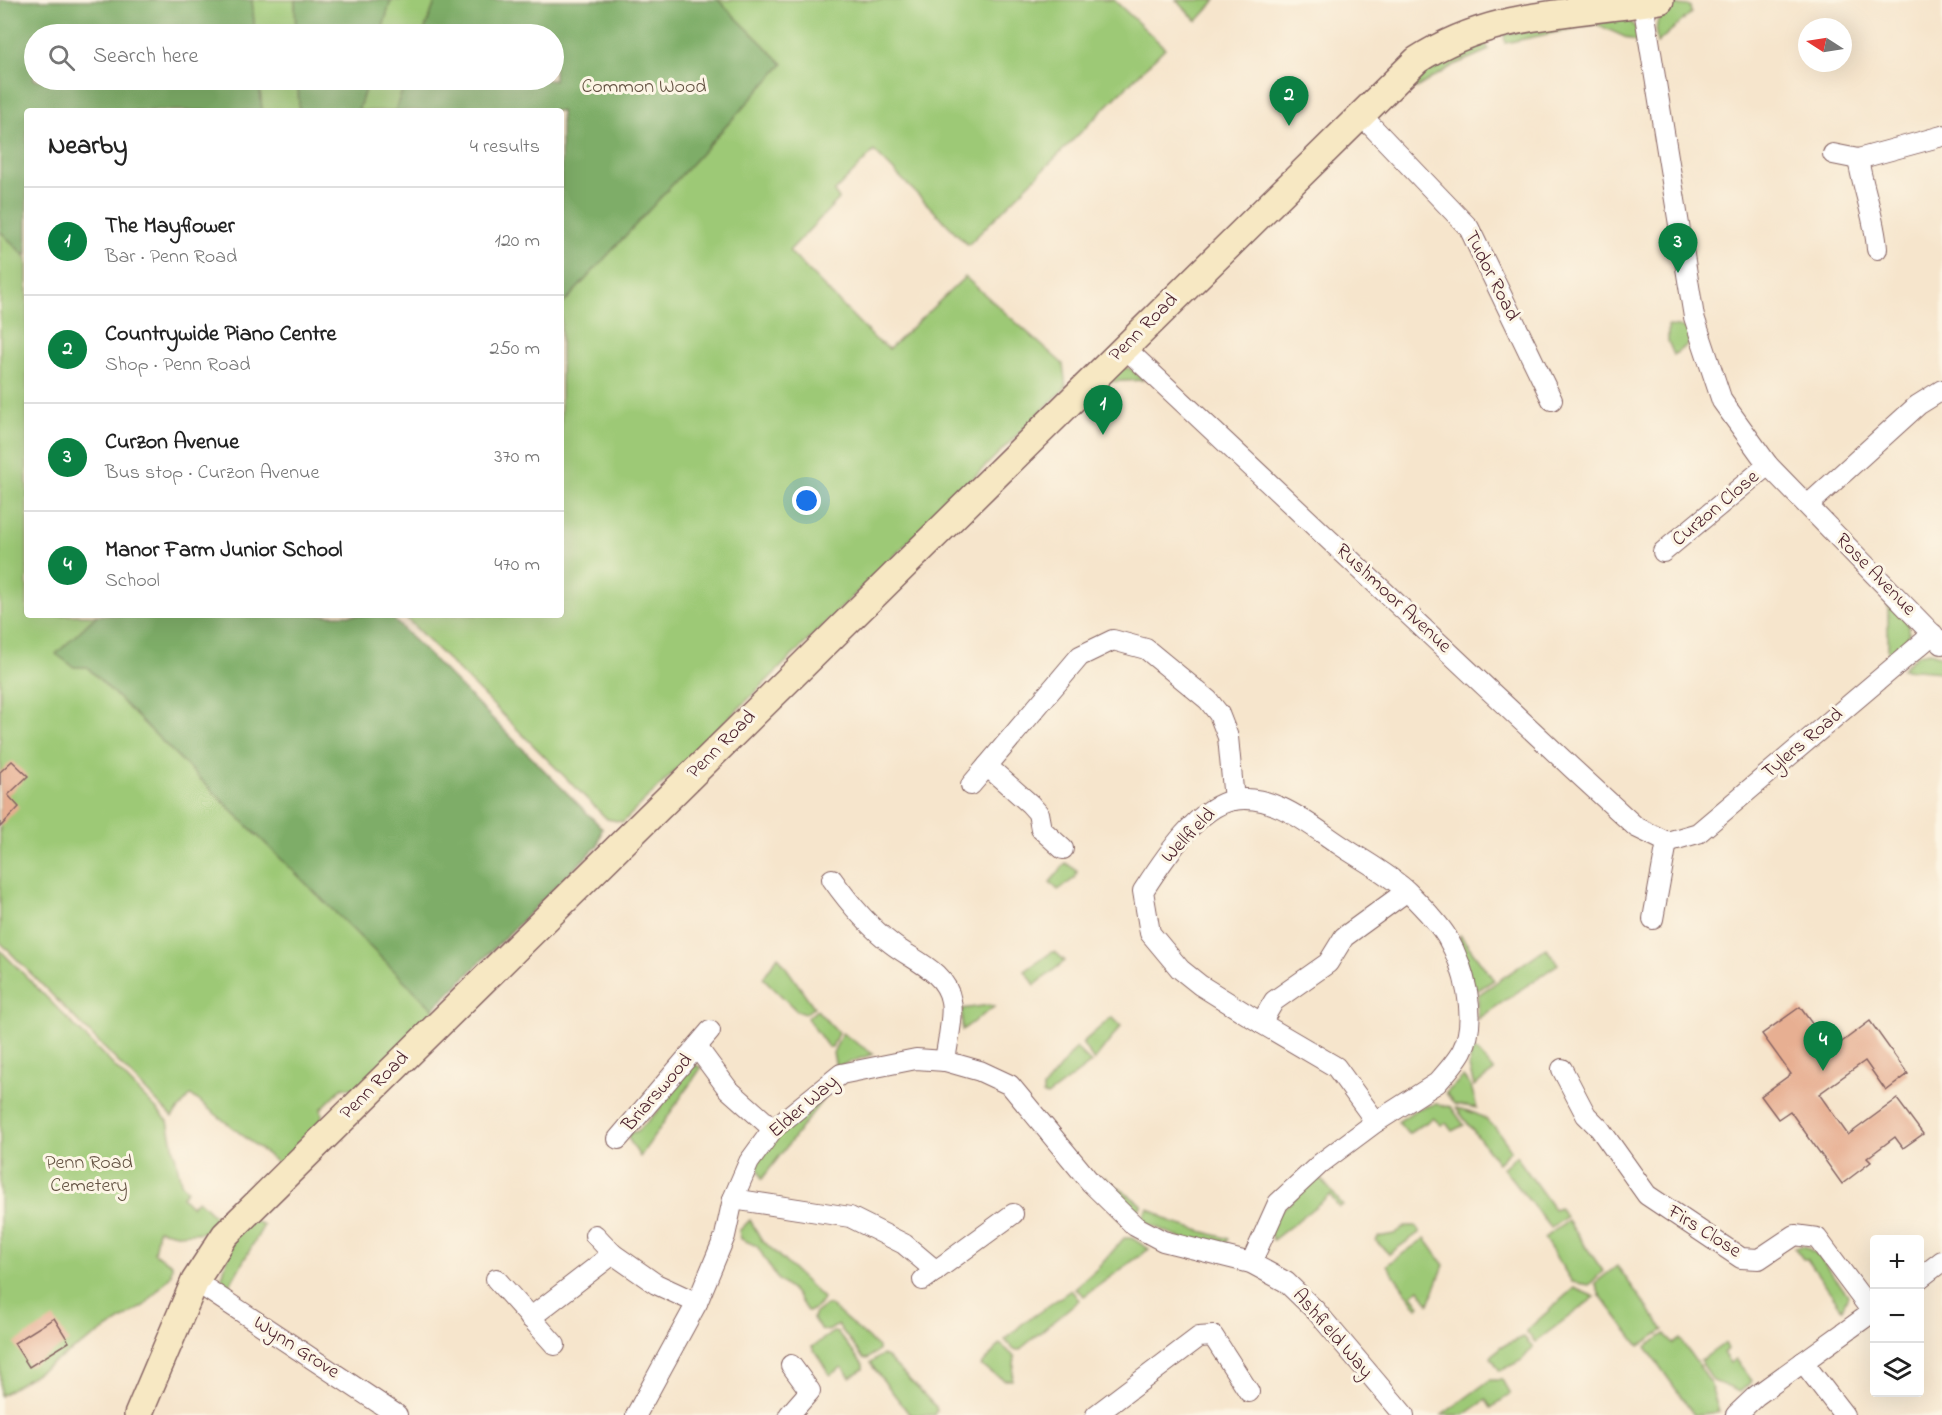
<!DOCTYPE html>
<meta charset="utf-8">
<style>
body{margin:0;font-family:"Indie Flower",sans-serif;background:#f6f6f6;color:#222}
.controls{position:absolute;right:18px;bottom:18px;display:grid;overflow:hidden;border-radius:6px;box-shadow:0 6px 24px #0002}
.controls button{width:54px;height:54px;display:grid;place-items:center;padding:0;border:0;border-bottom:2px solid #e0e0e0;background:#fff;color:#222;font:30px sans-serif}
.compass{position:absolute;left:1798px;top:18px;width:54px;height:54px;border-radius:50%;background:#fff;box-shadow:0 6px 24px #0002;rotate:282deg}
.you{position:absolute;left:807px;top:501px;width:21px;height:21px;margin:-15px;border:4px solid #fff;border-radius:50%;background:#1a73e8;box-shadow:0 0 0 9px #1a73e833}
.badge{display:grid;place-items:center;width:39px;height:39px;border-radius:50%;background:#0b8043;color:#fff;font-size:20px;font-weight:700}
.pin{position:absolute;translate:-50% -50px;filter:drop-shadow(0 2px 3px #0008)}
.pin::after{content:'';position:absolute;top:32px;width:21px;height:18px;background:inherit;clip-path:polygon(0 0,100% 0,50% 100%)}
.list{margin:0;padding:0;list-style:none}
h2{display:flex;justify-content:space-between;align-items:center;height:78px;margin:0;padding:0 24px;font-size:26px}
h2 small{font-size:20px;font-weight:400;color:#767676}
.list li{display:grid;grid-template-columns:39px 1fr auto;gap:18px;align-items:center;box-sizing:border-box;height:108px;padding:0 24px;border-top:2px solid #e0e0e0}
.list b{display:block;font-size:22px;white-space:nowrap}
.list p{margin:0;font-size:20px;white-space:nowrap;color:#767676}
.list em{font-size:20px;font-style:normal;color:#767676}
.icon{flex:none;width:33px;height:33px;fill:none;stroke:currentColor;stroke-width:2;stroke-linecap:round;stroke-linejoin:round}
.map{position:relative;flex:none;width:1942px;height:1415px;overflow:hidden}
.search{position:absolute;background:#fff;box-shadow:0 6px 24px #0002;left:24px;top:24px;width:540px;height:66px;display:flex;align-items:center;gap:15px;box-sizing:border-box;padding:0 21px;border-radius:33px;color:#767676;font-size:22px}
.panel{position:absolute;background:#fff;box-shadow:0 6px 24px #0002;left:24px;top:108px;width:540px;height:510px;border-radius:6px}
.map>svg:first-child{display:block}
.green{fill:#9dc976;stroke:#747450;stroke-width:1.5}
.forest{fill:#7ead67;stroke:#646649;stroke-width:1.5}
.building{fill:#e7af92}
.lines{fill:none;stroke-linecap:round;stroke-linejoin:round}
.minor-casing{stroke:#866463;stroke-width:22}
.secondary-casing{stroke:#866463;stroke-width:30}
.minor{stroke:#fff;stroke-width:20}
.secondary{stroke:#f7e8c3;stroke-width:27}
.labels{text-anchor:middle;dominant-baseline:central;stroke-width:6;stroke-linejoin:round;paint-order:stroke}
.park-label{font-size:20px;fill:#635242;stroke:#fcf5e5}
.street-label{font-size:20px;fill:#4a1f2b;stroke:#fcf5e5}
</style>
<div class="map">
<svg width="1942" height="1415" viewBox="0 0 1942 1415">
<rect width="100%" height="100%" fill="#fcf5e5"/>
<filter id="ink" filterUnits="userSpaceOnUse"><feTurbulence type="fractalNoise" baseFrequency=".0167" numOctaves="2"/><feDisplacementMap in="SourceGraphic" scale="12" xChannelSelector="R" yChannelSelector="G"/><feConvolveMatrix kernelMatrix="1 2 1 2 8 2 1 2 1" color-interpolation-filters="sRGB"/></filter>
<filter id="wash" filterUnits="userSpaceOnUse"><feTurbulence type="fractalNoise" baseFrequency=".008" numOctaves="4" result="noise"/><feDisplacementMap in="SourceGraphic" scale="24" xChannelSelector="R" yChannelSelector="G"/><feGaussianBlur stdDeviation="1.35" result="paint"/><feColorMatrix in="noise" values="0 0 0 0 0 0 0 0 0 0 0 0 0 0 0 0 0 1.4 0 .05"/><feComposite in="paint" operator="in"/></filter>
<g filter="url(#wash)">
<rect width="100%" height="100%" fill="#f6e5cc"/>
<g class="green">
<polygon points="252,0 295,0 296,34 255,34"/>
<polygon points="391,0 436,0 423,34 381,34"/>
<polygon points="718,0 1114,0 1165,48 968,245 874,151 834,192 839,199 789,251 875,339 889,349 965,277 1063,364 1066,387 623,822 607,819 403,615 561,615 561,306 783,64"/>
<polygon points="1176,0 1216,0 1197,21"/>
<path d="M1676 5 1690 6 1691 13 1657 43C1655 31 1656 22 1661 11Z"/>
<path d="M1627 19C1641 30 1642 42 1644 59L1641 60 1636 42 1596 24 1505 43 1504 34Z"/>
<polygon points="1483,38 1489,50 1454,65 1416,88 1411,84 1434,57"/>
<polygon points="259,80 298,80 299,111 262,111"/>
<polygon points="368,80 406,80 395,111 358,111"/>
<path d="M0 231 27 258V615H97L57 654 74 667H87L433 1009 435 1016 360 1090 343 1087 321 1109C328 1130 299 1148 285 1162L278 1163 191 1095 172 1117 0 942Z"/>
<polygon points="1668,326 1689,328 1691,342 1674,355 1668,341"/>
<polygon points="1122,367 1131,369 1143,380 1106,382"/>
<path d="M1888 599C1910 623 1920 629 1893 656L1888 651Z"/>
<polygon points="1930,652 1942,656 1942,672 1902,669 1918,654"/>
<polygon points="1066,863 1077,871 1075,878 1058,890 1050,882"/>
<polygon points="1460,935 1494,980 1475,992 1458,941"/>
<polygon points="1546,948 1558,964 1478,1019 1478,995"/>
<polygon points="0,950 168,1121 181,1183 187,1190 182,1197 191,1206 198,1200 218,1219 207,1232 177,1234 158,1230 154,1253 172,1264 171,1275 145,1305 0,1396"/>
<polygon points="1052,952 1055,952 1065,961 1035,985 1025,971"/>
<polygon points="778,956 814,1007 805,1014 797,1011 763,978"/>
<polygon points="989,1005 994,1007 962,1030 962,1009"/>
<polygon points="817,1010 838,1033 832,1047 828,1047 807,1018"/>
<polygon points="1112,1017 1121,1026 1094,1061 1082,1043"/>
<polygon points="842,1033 873,1054 836,1067 833,1053"/>
<polygon points="1076,1048 1091,1063 1047,1096 1043,1094 1043,1088"/>
<polygon points="1472,1049 1479,1053 1494,1071 1474,1086 1469,1067"/>
<polygon points="694,1064 701,1068 640,1157 628,1138 630,1133 638,1131 660,1109 660,1103"/>
<polygon points="1463,1077 1471,1086 1477,1108 1454,1104 1446,1093"/>
<polygon points="824,1098 762,1179 756,1163 779,1130"/>
<polygon points="1436,1104 1451,1107 1464,1125 1452,1131 1446,1123 1441,1125 1433,1118 1408,1134 1398,1122 1417,1109"/>
<path d="M1456 1108C1487 1114 1494 1124 1511 1150L1498 1163Z"/>
<polygon points="1516,1156 1554,1209 1559,1207 1566,1217 1551,1228 1503,1168"/>
<polygon points="1104,1177 1142,1205 1133,1216 1101,1182"/>
<polygon points="1316,1179 1321,1179 1343,1205 1339,1207 1330,1195 1273,1240 1269,1231 1274,1217"/>
<polygon points="1148,1208 1173,1223 1229,1239 1224,1247 1191,1242 1141,1221"/>
<polygon points="253,1220 264,1225 228,1288 225,1287 222,1278 233,1236"/>
<path d="M750 1220 761 1239 823 1298C821 1305 814 1311 807 1311L795 1293 778 1280 757 1246 741 1239 739 1231Z"/>
<polygon points="1568,1221 1603,1271 1589,1285 1572,1282 1544,1238"/>
<polygon points="1406,1226 1416,1226 1420,1232 1389,1254 1376,1241 1378,1237 1394,1234"/>
<polygon points="1124,1238 1132,1238 1149,1249 1084,1296 1075,1288 1099,1267"/>
<polygon points="1425,1238 1444,1265 1429,1304 1419,1289 1412,1294 1420,1306 1417,1308 1387,1265"/>
<polygon points="1804,1246 1817,1254 1848,1295 1842,1309 1807,1259 1803,1259 1794,1247"/>
<polygon points="1617,1266 1664,1330 1639,1346 1600,1295 1595,1283"/>
<polygon points="1574,1288 1595,1297 1535,1342 1526,1331"/>
<polygon points="1071,1290 1079,1300 1019,1350 1013,1349 1005,1340 1022,1324"/>
<polygon points="826,1305 831,1306 878,1347 878,1351 867,1359 863,1358 838,1325 828,1331 821,1329 813,1319 814,1314"/>
<polygon points="833,1332 838,1333 863,1365 863,1369 850,1377 842,1367 830,1375 812,1347"/>
<polygon points="1665,1334 1673,1344 1680,1339 1710,1382 1719,1412 1694,1415 1646,1347"/>
<polygon points="1524,1337 1533,1347 1522,1360 1500,1371 1491,1357 1500,1347"/>
<polygon points="1725,1343 1728,1349 1723,1353 1730,1363 1736,1359 1752,1381 1740,1392 1713,1381 1700,1361"/>
<polygon points="1000,1344 1015,1357 1012,1380 1004,1380 981,1366"/>
<polygon points="882,1355 887,1357 936,1407 937,1411 935,1415 910,1415 870,1363"/>
<polygon points="1490,1380 1502,1380 1510,1394 1491,1408 1486,1400 1464,1415 1442,1415"/>
</g>
<g class="forest">
<polygon points="0,0 252,0 255,34 34,34 34,80 259,80 262,111 27,111 27,255 23,254 0,231"/>
<polygon points="295,0 391,0 381,34 296,34"/>
<polygon points="436,0 718,0 783,64 561,306 561,111 395,111 406,80 554,80 554,34 423,34"/>
<polygon points="298,80 368,80 358,111 299,111"/>
<polygon points="97,615 389,615 602,828 598,845 433,1009 87,667 74,667 56,654"/>
</g>
<g id="blocks">
<g class="building">
<polygon points="12,761 28,776 8,795 19,807 0,827 0,772"/>
<polygon points="1800,1007 1831,1050 1870,1021 1908,1074 1886,1091 1865,1061 1819,1094 1848,1135 1897,1099 1923,1134 1903,1148 1895,1137 1867,1158 1871,1162 1842,1184 1790,1111 1778,1119 1761,1096 1791,1074 1762,1034"/>
<polygon points="54,1318 69,1342 29,1367 14,1343"/>
</g>
</g>
</g>
<g filter="url(#ink)">
<use href="#blocks" fill-opacity="0" stroke="#866463" stroke-width="1.5"/>
<g class="lines">
<g class="minor-casing">
<g id="minor">
<polyline points="1643,3 1694,317 1722,401 1768,465 1942,644"/>
<polyline points="1360,114 1469,228 1552,400"/>
<polyline points="1833,154 1858,159 1942,136"/>
<path d="M1858 159C1863 189 1875 219 1877 249"/>
<polyline points="1125,348 1573,769 1636,827 1667,842"/>
<polyline points="1808,505 1918,405 1942,390"/>
<polyline points="1663,552 1768,465"/>
<polyline points="987,766 1030,804 1038,813 1041,829 1063,849"/>
<polyline points="971,785 1080,656 1113,640 1146,649 1208,700 1219,714 1228,737 1234,800"/>
<polyline points="1667,842 1698,833 1933,634"/>
<path d="M832 879C849 903 868 926 892 944 912 960 946 971 951 1001 954 1016 947 1045 945 1061"/>
<polyline points="1653,919 1667,842"/>
<polyline points="1261,1023 1336,1067 1376,1122"/>
<polyline points="697,1047 728,1089 773,1129"/>
<polyline points="1562,1069 1586,1115 1600,1129 1647,1195 1741,1258 1759,1259 1795,1235 1817,1238 1873,1313"/>
<polyline points="618,1139 710,1031"/>
<polyline points="733,1199 850,1217 904,1244 936,1271"/>
<polyline points="595,1235 613,1254"/>
<path d="M1251 1263 1278 1203 1321 1163 1376 1122 1437 1083C1446 1073 1456 1062 1462 1051 1479 1019 1464 966 1447 937 1438 922 1421 905 1408 892 1389 874 1362 860 1340 845 1310 825 1273 793 1234 800 1197 806 1162 862 1143 891L1150 933 1180 969 1200 985 1261 1023 1274 1001 1328 963 1344 937 1407 891"/>
<polyline points="1920,1278 1942,1261"/>
<polyline points="496,1279 555,1345"/>
<polyline points="923,1280 1013,1214"/>
<polyline points="195,1281 397,1415"/>
<polyline points="530,1318 613,1254 656,1284 697,1303"/>
<polyline points="1803,1362 1844,1415"/>
<polyline points="636,1415 697,1303 725,1236 733,1199 749,1162 773,1129 841,1074 916,1059 945,1061 980,1071 1010,1085 1091,1183 1135,1226 1163,1241 1251,1263 1286,1282 1316,1311 1404,1415"/>
<polyline points="789,1415 810,1391 791,1365"/>
<polyline points="1096,1415 1199,1337 1213,1336 1249,1392"/>
<polyline points="1736,1415 1756,1396 1874,1311"/>
</g>
</g>
<g class="secondary-casing">
<path id="secondary" d="M138 1415 195 1281 225 1235 1417 60C1494 10 1574 15 1660 0"/>
</g>
<use href="#minor" class="minor"/>
<use href="#secondary" class="secondary"/>
</g>
</g>
<g class="labels">
<g class="park-label">
<text x="644" y="87">Common Wood</text>
<text x="89" y="1163">Penn Road<tspan x="89" dy="23">Cemetery</tspan></text>
</g>
<g class="street-label">
<text transform="translate(1491 276) rotate(63)">Tudor Road</text>
<text transform="translate(1144 328) rotate(-45)">Penn Road</text>
<text transform="translate(1716 509) rotate(-40)">Curzon Close</text>
<text transform="translate(1875 575) rotate(46)">Rose Avenue</text>
<text transform="translate(1393 599) rotate(43)">Rushmoor Avenue</text>
<text transform="translate(1803 744) rotate(-40)">Tylers Road</text>
<text transform="translate(722 745) rotate(-45)">Penn Road</text>
<text transform="translate(1189 836) rotate(-46)">Wellfield</text>
<text transform="translate(375 1086) rotate(-45)">Penn Road</text>
<text transform="translate(658 1093) rotate(-49)">Briarswood</text>
<text transform="translate(804 1107) rotate(-41)">Elder Way</text>
<text transform="translate(1704 1232) rotate(32)">Firs Close</text>
<text transform="translate(1332 1334) rotate(49)">Ashfield Way</text>
<text transform="translate(296 1348) rotate(33)">Wynn Grove</text>
</g>
</g>
</svg>
<div class="controls">
<button>+</button>
<button>−</button>
<button><svg class="icon" aria-label="layers" viewBox="0 0 24 24"><path d="M12 4l9 5-9 5-9-5zM3 14l9 5 9-5"/></svg></button>
</div>
<svg class="compass" viewBox="-18 -18 36 36"><path d="M0-13l5 13h-10z" fill="#e53935"/><path d="M0 13l5-13h-10z" fill="#767676"/></svg>
<div class="you"></div>
<div class="pin badge" style="left:1103px;top:435px">1</div>
<div class="pin badge" style="left:1289px;top:126px">2</div>
<div class="pin badge" style="left:1678px;top:273px">3</div>
<div class="pin badge" style="left:1823px;top:1071px">4</div>
<div class="search"><svg class="icon" aria-label="search" viewBox="0 0 24 24"><circle cx="10" cy="10" r="6"/><path d="M15 15l6 6"/></svg>Search here</div>
<section class="panel">
<h2>Nearby<small>4 results</small></h2>
<ul class="list">
<li><span class="badge">1</span><div><b>The Mayflower</b><p>Bar · Penn Road</p></div><em>120 m</em></li>
<li><span class="badge">2</span><div><b>Countrywide Piano Centre</b><p>Shop · Penn Road</p></div><em>250 m</em></li>
<li><span class="badge">3</span><div><b>Curzon Avenue</b><p>Bus stop · Curzon Avenue</p></div><em>370 m</em></li>
<li><span class="badge">4</span><div><b>Manor Farm Junior School</b><p>School</p></div><em>470 m</em></li>
</ul>
</section>
</div>
